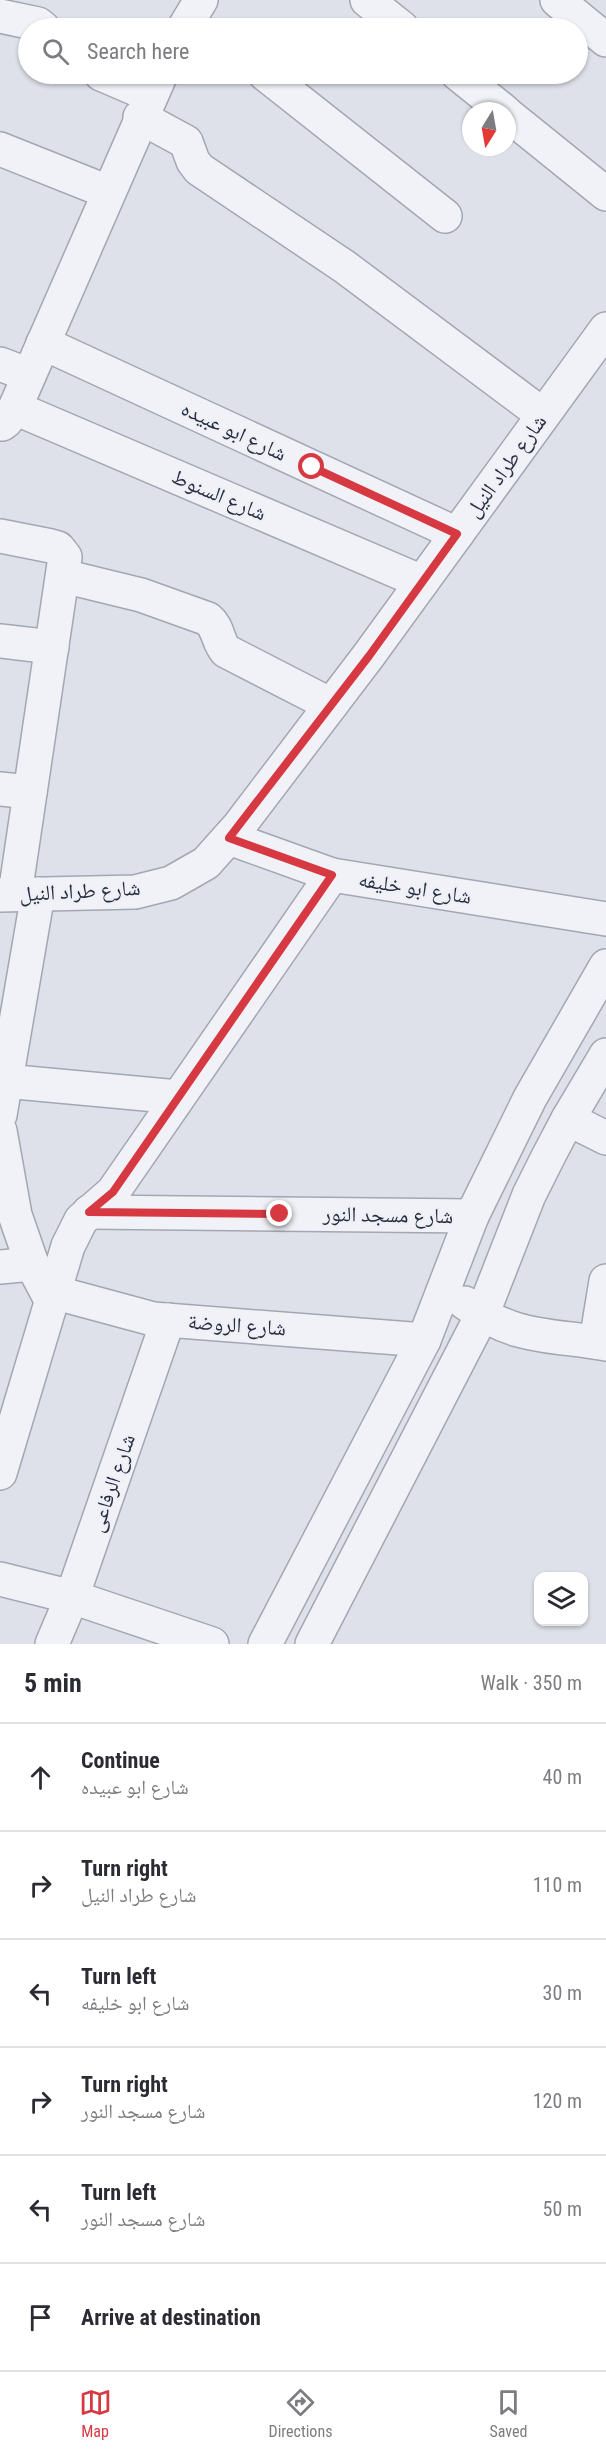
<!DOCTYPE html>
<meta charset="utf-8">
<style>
body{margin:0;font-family:"Roboto Condensed","Noto Naskh Arabic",sans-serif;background:#f7f7f7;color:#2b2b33}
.controls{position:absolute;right:18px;bottom:18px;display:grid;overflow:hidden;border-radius:12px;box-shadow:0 2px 4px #0004}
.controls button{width:54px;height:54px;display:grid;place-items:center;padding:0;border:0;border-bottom:2px solid #e1e1e2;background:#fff;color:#2b2b33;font:30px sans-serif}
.compass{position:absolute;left:462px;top:102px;width:54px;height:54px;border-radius:50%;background:#fff;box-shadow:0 2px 4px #0004;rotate:191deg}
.stop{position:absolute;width:18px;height:18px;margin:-14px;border:4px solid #d73943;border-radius:50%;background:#fff}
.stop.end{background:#d73943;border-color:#fff;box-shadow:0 2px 6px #0008}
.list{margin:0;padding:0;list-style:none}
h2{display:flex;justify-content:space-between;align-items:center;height:78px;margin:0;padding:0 24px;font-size:26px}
h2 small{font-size:20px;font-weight:400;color:#7c7c81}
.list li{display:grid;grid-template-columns:39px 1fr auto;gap:18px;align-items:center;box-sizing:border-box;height:108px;padding:0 24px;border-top:2px solid #e1e1e2}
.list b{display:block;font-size:22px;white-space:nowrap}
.list p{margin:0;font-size:20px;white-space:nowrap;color:#7c7c81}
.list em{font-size:20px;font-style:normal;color:#7c7c81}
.icon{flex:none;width:33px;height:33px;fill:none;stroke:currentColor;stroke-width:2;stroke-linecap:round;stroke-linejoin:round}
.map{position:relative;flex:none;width:606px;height:1644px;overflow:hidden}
.search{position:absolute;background:#fff;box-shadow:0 2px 4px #0004;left:18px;right:18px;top:18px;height:66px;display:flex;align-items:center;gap:15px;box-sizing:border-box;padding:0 21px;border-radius:33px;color:#7c7c81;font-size:22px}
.sheet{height:726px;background:#fff}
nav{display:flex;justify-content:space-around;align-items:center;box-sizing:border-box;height:84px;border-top:2px solid #e1e1e2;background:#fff;font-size:16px;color:#7c7c81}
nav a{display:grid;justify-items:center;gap:3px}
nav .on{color:#d73943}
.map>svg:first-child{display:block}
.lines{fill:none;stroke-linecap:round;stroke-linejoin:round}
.minor-casing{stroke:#a3a7b3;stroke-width:36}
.minor{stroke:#f1f2f7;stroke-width:33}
.route{stroke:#d73943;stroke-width:8}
.labels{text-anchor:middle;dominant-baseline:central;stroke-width:4.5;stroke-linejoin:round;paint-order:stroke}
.street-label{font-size:21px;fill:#262d41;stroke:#eef0f6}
</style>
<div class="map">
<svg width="606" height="1644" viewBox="0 0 606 1644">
<rect width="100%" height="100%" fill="#dee1e9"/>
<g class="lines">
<g class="minor-casing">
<g id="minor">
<polyline points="367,0 402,28"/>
<polyline points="557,0 606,40"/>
<polyline points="0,16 38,24 43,28"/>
<polyline points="184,28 201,0"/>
<polyline points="101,74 150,95"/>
<polyline points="265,74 445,216"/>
<polyline points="458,74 504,111"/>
<polyline points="507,114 606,194"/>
<polyline points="140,117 186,142 193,161 199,169 345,267 543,415"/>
<polyline points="0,149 108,192"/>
<polyline points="43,343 457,534"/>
<polyline points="0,364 29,375"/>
<polyline points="15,408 422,582"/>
<polyline points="2,424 6,421 15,408 161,74"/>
<polyline points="0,536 51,546 58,548 65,557 15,894"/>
<path d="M63 576 141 595 208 619C219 628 217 641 226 651L331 705"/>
<polyline points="0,641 52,647"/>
<polyline points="0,789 30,792"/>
<polyline points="229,838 332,875 606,919"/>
<polyline points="0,895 135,892 171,883 206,863 239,826 369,655 606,329"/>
<polyline points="5,1081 178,1097"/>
<polyline points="0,1115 38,894"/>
<polyline points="568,1119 606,1138"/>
<polyline points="0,1131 15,1215 32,1264 51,1300"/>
<polyline points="89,1212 472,1216"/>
<polyline points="0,1267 32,1264"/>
<polyline points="53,1292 153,1319 424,1340"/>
<path d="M465 1303C516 1340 548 1334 606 1344"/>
<polyline points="596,1342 606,1281"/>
<polyline points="0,1473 68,1246 81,1220 113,1192 332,875"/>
<polyline points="0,1579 72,1597 212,1644"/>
<polyline points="52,1644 72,1597 168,1320"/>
<polyline points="265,1644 424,1340 472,1216 530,1098 606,966"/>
<polyline points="312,1644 482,1315 529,1195 548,1157 568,1119 606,1055"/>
</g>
</g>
<use href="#minor" class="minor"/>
</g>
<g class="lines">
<polyline class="route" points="280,1214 89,1212 113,1192 332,875 229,838 369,656 457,534 312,467"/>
</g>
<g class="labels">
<g class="street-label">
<text transform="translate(234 431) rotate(25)">شارع ابو عبيده</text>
<text transform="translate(506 466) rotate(-54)">شارع طراد النيل</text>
<text transform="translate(219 495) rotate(23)">شارع السنوط</text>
<text transform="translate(415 888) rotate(9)">شارع ابو خليفه</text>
<text transform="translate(80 891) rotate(-3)">شارع طراد النيل</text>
<text transform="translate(388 1215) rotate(1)">شارع مسجد النور</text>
<text transform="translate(237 1325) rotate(4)">شارع الروضة</text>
<text transform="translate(112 1483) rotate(-71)">شارع الرفاعى</text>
</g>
</g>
</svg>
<div class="controls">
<button><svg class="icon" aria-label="layers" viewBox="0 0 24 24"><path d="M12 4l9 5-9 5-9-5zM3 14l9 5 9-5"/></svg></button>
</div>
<svg class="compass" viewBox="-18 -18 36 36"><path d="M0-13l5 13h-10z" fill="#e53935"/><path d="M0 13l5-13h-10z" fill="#7c7c81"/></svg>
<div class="stop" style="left:312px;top:467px"></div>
<div class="stop end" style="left:280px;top:1214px"></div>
<div class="search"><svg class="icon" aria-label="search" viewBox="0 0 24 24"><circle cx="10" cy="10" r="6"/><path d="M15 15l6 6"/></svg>Search here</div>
</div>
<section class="sheet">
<h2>5 min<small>Walk · 350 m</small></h2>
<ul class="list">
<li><svg class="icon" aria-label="ahead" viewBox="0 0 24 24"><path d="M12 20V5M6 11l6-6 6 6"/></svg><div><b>Continue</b><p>شارع ابو عبيده</p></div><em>40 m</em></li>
<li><svg class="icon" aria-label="right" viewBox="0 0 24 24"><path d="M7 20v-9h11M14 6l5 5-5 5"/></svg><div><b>Turn right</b><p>شارع طراد النيل</p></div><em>110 m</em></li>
<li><svg class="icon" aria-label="left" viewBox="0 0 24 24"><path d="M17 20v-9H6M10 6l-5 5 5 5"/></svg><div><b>Turn left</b><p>شارع ابو خليفه</p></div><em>30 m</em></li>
<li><svg class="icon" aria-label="right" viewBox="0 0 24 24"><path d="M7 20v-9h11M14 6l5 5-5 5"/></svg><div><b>Turn right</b><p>شارع مسجد النور</p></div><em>120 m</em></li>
<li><svg class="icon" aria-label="left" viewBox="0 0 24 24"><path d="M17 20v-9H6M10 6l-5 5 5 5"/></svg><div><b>Turn left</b><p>شارع مسجد النور</p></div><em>50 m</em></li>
<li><svg class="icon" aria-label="arrive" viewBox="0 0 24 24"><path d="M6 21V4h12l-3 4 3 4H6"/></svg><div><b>Arrive at destination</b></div></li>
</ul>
</section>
<nav>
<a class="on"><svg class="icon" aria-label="map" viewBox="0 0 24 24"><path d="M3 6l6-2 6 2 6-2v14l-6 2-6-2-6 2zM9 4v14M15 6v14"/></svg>Map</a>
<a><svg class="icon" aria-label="directions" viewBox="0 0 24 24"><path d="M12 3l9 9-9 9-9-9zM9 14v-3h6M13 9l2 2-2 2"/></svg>Directions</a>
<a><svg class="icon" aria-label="saved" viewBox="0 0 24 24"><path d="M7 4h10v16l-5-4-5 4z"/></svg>Saved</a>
</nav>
